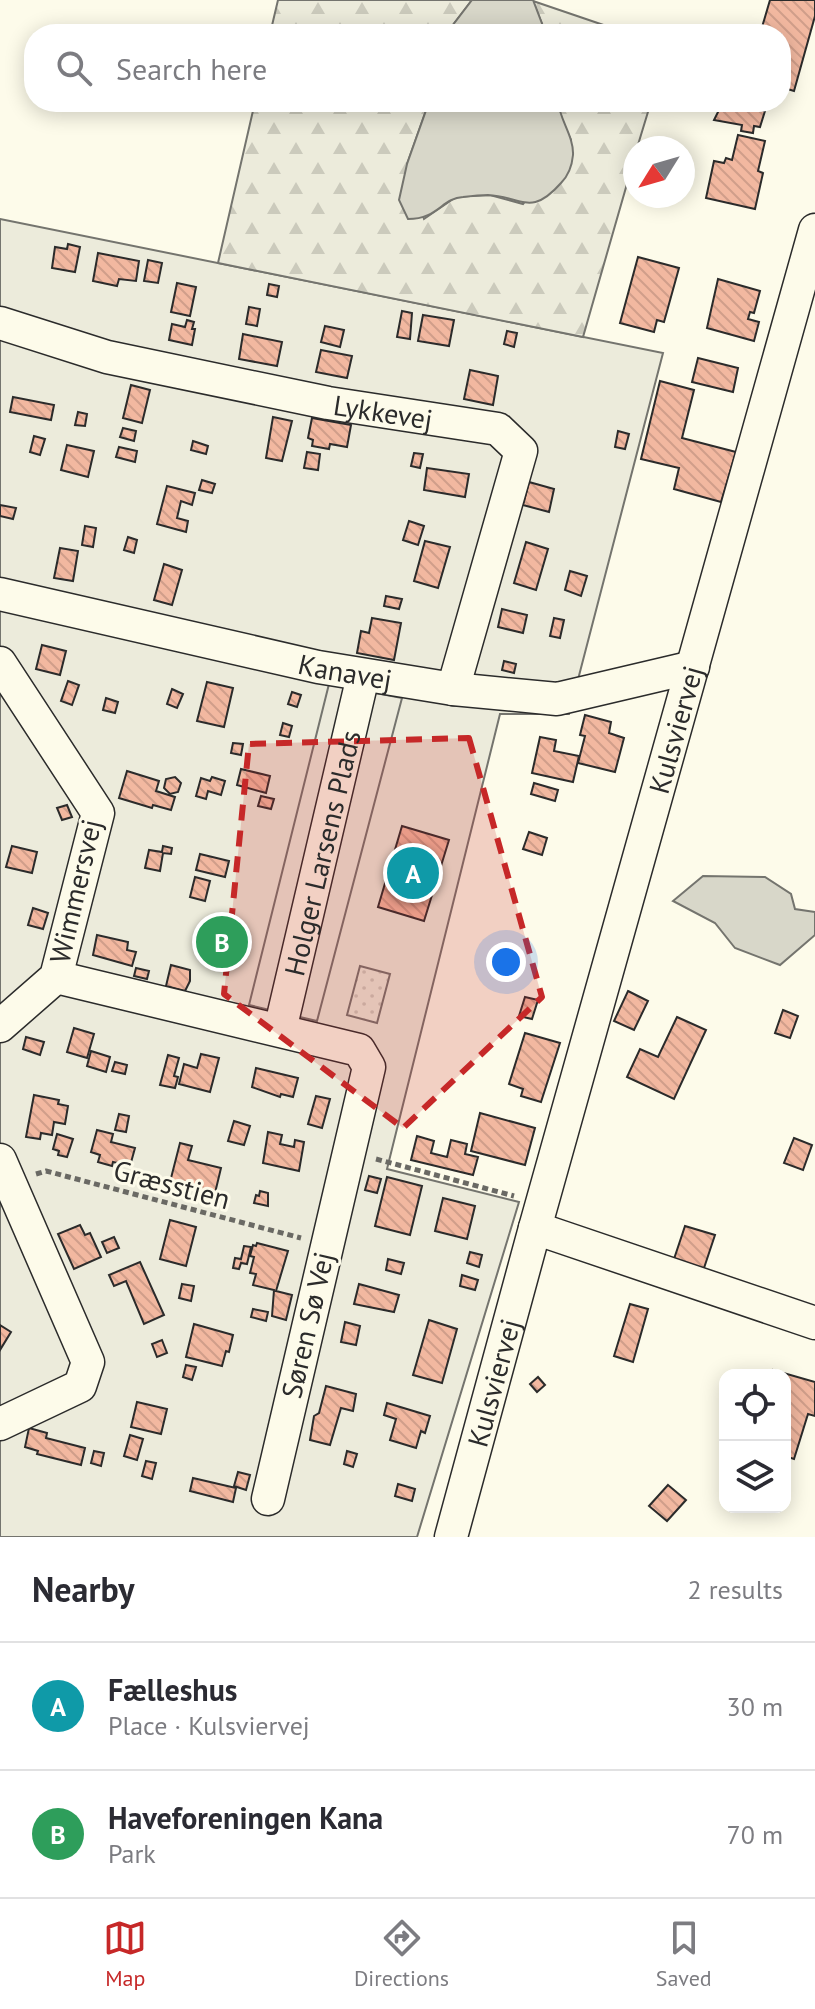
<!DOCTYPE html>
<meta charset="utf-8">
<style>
body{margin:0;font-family:"PT Sans",sans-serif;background:#f2f2f3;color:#2b2b33}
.controls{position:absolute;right:24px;bottom:24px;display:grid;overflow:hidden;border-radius:16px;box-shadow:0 4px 20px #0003}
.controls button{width:72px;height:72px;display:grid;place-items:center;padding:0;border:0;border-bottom:2px solid #e1e1e2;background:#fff;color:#2b2b33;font:40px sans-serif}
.compass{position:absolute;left:623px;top:136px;width:72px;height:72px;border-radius:50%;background:#fff;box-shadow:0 4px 20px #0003;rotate:233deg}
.you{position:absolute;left:506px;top:962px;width:28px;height:28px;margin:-20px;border:6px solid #fff;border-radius:50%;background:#1a73e8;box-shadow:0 0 0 12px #1a73e833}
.badge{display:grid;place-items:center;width:52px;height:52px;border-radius:50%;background:#c62828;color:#fff;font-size:26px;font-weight:700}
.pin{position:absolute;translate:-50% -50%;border:4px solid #fff;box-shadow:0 2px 8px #0006}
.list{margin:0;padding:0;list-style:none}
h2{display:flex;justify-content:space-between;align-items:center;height:104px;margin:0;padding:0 32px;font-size:34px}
h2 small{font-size:26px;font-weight:400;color:#7c7c81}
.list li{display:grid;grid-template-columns:52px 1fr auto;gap:24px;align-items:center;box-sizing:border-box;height:128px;padding:0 32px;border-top:2px solid #e1e1e2}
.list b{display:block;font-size:30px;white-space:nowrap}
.list p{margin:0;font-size:26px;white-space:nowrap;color:#7c7c81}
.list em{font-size:26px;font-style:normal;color:#7c7c81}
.icon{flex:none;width:44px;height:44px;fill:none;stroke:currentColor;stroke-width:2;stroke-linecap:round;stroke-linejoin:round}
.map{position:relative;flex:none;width:815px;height:1537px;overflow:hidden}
.search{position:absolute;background:#fff;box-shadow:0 4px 20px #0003;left:24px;right:24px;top:24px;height:88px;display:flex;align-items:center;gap:20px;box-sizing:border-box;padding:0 28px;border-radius:32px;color:#7c7c81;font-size:30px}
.sheet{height:360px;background:#fff}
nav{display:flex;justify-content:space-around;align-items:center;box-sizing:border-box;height:112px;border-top:2px solid #e1e1e2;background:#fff;font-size:22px;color:#7c7c81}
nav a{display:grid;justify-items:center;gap:4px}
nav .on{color:#c62828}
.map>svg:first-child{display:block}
.green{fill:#ecebdb;stroke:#74746e;stroke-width:2}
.forest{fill:url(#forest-firs);stroke:#74746e;stroke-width:2}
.park{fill:url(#park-dots);stroke:#74746e;stroke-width:2}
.parking{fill:#eceadb;stroke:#74746e;stroke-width:2}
.water{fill:#d8d7c9;stroke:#74746e;stroke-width:2}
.building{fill:url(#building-back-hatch);stroke:#2b2b2b;stroke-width:2}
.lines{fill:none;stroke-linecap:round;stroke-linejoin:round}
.minor-casing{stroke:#2b2b2b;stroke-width:35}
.path{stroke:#6a6964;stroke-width:5;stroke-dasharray:6 4;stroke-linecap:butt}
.minor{stroke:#fdfbea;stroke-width:32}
.marked{fill:#c62828;fill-opacity:0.2;stroke:#c62828;stroke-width:6;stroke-dasharray:16 10;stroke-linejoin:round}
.labels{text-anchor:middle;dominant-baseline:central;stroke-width:6;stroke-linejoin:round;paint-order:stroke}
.street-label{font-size:28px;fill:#2b2b2b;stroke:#fdfbea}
</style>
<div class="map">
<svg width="815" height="1537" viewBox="0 0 815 1537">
<defs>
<pattern id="forest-firs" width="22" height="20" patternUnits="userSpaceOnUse" patternTransform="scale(2)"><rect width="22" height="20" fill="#ecebdb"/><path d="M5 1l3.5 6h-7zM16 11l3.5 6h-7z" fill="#cbcabc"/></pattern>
<pattern id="park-dots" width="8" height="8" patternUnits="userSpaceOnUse" patternTransform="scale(2)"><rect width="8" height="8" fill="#ecebdb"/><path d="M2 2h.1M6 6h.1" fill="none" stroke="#cbcabc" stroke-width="1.8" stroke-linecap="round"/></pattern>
<pattern id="building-back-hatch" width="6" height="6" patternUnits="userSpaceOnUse" patternTransform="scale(2)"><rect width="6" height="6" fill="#f2b8a0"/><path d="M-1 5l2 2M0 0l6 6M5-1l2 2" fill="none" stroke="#d09e8a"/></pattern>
</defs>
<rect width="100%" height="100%" fill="#fdfbea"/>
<polygon class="green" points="0,219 663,353 569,714 500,714 387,1169 519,1202 417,1537 0,1537"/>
<g class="forest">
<polygon points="278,0 472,0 446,34 270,34"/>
<polygon points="533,1 630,34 546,34"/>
<polygon points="255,102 429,102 407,164 424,219 456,197 490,195 523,204 571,140 560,116 558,102 651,102 637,148 635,148 635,156 583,337 218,263"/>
</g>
<polygon class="park" points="360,966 390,974 377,1023 347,1015"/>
<polygon class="parking" points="329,684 402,698 317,1021 249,1005"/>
<g class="water">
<polygon points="472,0 533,0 546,34 446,34"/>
<path d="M429 102H558C560 120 574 137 573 155 572 166 568 176 561 183 531 217 523 197 488 195 480 195 471 196 463 197 442 198 438 219 408 219L399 200 407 164Z"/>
<polygon points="703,876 765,877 791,894 795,909 815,912 815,935 780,965 735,948 715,923 673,901"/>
</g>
<g class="building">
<polygon points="770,0 815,0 815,16 794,91 781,87 781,34 760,34"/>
<polygon points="723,102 734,102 765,111 760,127 754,126 753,133 741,131 742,125 714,120"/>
<polygon points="738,135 765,141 758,171 763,173 755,209 706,198 714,161 724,163 726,158 732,160"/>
<polygon points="68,244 80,247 75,272 52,268 55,247 67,249"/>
<polygon points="98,253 139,261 136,281 119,279 117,286 93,281"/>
<polygon points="638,257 679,268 664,322 657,320 654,332 620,323"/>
<polygon points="148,260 162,263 158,283 144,281"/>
<polygon points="718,279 760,291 754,313 750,312 748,319 759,322 754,341 707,328"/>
<polygon points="177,283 196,287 190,316 171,312"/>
<polygon points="269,284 279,286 277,297 267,295"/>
<polygon points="249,307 260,309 257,326 246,324"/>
<polygon points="402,311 412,313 410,339 397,337"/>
<polygon points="423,315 454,320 449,346 418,341"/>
<polygon points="187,320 194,322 192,329 195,329 192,345 169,340 172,324 185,327"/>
<polygon points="325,326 344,330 340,347 321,342"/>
<polygon points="507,331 517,333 514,347 504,344"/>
<polygon points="243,334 282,342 277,366 239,359"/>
<polygon points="321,350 352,356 347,378 316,372"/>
<polygon points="698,358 738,368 733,392 692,382"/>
<polygon points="470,370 498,376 493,405 464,399"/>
<polygon points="660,381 694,390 682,438 736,452 721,502 674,489 679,468 641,459"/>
<polygon points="131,385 150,390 142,423 123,418"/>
<polygon points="13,397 54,405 51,420 10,412"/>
<polygon points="78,412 87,414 85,426 75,425"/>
<polygon points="273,417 292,421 282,461 266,458"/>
<polygon points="312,418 351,425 347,447 330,444 329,449 312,446 313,440 308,438"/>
<polygon points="123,428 136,431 134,441 120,437"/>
<polygon points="618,431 629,434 625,449 615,447"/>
<polygon points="34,436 45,439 40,455 30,452"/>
<polygon points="193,441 208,446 206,454 191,450"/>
<polygon points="67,445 94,451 88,477 61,470"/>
<polygon points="119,447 137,451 135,462 116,457"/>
<polygon points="307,452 320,454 318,470 304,468"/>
<polygon points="414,453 423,454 420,468 411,466"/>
<polygon points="427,468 469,474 465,497 424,490"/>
<polygon points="202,480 215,484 212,493 199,490"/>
<polygon points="529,482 554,489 549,512 523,505"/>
<polygon points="167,486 195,493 192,505 181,501 177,518 188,521 186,532 157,524"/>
<polygon points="0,505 16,508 13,519 0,516"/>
<polygon points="409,521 424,526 418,545 403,540"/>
<polygon points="85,526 96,528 93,547 82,545"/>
<polygon points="128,537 137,540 134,553 124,550"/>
<polygon points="425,541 450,547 438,588 414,581"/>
<polygon points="526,542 548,549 536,590 514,583"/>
<polygon points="60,548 78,551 73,581 54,578"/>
<polygon points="164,564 182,570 172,605 154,600"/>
<polygon points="570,571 587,576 581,596 565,590"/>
<polygon points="386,596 402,599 399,609 384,606"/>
<polygon points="502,609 527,615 523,633 498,627"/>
<polygon points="372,618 401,623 394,660 357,653 361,631 369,633"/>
<polygon points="554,618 564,620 560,638 550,636"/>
<polygon points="42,645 66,651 60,675 36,669"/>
<polygon points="504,661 516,664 514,673 502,670"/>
<polygon points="68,681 79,685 72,705 61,701"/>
<polygon points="207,682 233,688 224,727 197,721"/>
<polygon points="172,689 183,694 177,708 167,704"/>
<polygon points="292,692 301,695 297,707 288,704"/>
<polygon points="106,698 118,702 115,713 103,710"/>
<polygon points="585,715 611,722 609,733 624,738 615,772 578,763 585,736 580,735"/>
<polygon points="283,723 292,726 289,737 280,735"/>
<polygon points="540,737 556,740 554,751 579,756 573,782 532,773"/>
<polygon points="233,743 243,744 241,755 231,753"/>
<polygon points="241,769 270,776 266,793 237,785"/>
<polygon points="127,771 159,781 156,791 175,797 171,810 153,805 152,808 119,798"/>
<polygon points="175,777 181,783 178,792 170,794 164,788 166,779"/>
<polygon points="212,777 225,781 221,795 208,791 206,799 196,796 201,778 210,781"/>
<polygon points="534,783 558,790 555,801 531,794"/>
<polygon points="261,796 274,799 271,809 258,806"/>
<polygon points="67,805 72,817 62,820 57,808"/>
<polygon points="402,826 449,840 424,921 378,907"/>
<polygon points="529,832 547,838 542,855 523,849"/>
<polygon points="12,846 37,852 32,873 6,867"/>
<polygon points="163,846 172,848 171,854 163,853 160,871 145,868 149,850 162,852"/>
<polygon points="200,854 229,861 225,877 196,870"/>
<polygon points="195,877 210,881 205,901 190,897"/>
<polygon points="33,908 48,913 43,929 28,925"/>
<polygon points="97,935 128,942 127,950 136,952 132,966 93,955"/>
<polygon points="171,965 190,970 190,981 185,991 166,986"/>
<polygon points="136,968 149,971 147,979 134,976"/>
<polygon points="628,991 648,1001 634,1030 614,1021"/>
<polygon points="525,997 538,1000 532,1019 519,1016"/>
<polygon points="783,1010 798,1016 790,1038 775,1033"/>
<polygon points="677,1017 706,1030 674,1099 627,1077 640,1049 658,1057"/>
<polygon points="74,1028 94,1034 87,1058 67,1052"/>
<polygon points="525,1033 560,1043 541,1102 521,1096 523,1089 509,1084"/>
<polygon points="26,1037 44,1042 40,1055 23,1049"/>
<polygon points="91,1051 110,1057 106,1072 87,1066"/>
<polygon points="201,1054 219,1058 210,1092 179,1084 184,1064 197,1068"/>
<polygon points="168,1055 179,1058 174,1076 178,1077 175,1088 160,1085"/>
<polygon points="115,1062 127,1065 125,1074 112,1071"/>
<polygon points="256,1068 298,1078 293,1097 281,1094 280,1097 252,1087"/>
<polygon points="34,1095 59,1100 58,1104 68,1106 65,1124 54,1122 52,1135 41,1133 40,1139 26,1137"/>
<polygon points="316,1096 330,1099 322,1128 308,1124"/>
<polygon points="480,1113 535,1128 525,1165 471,1151"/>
<polygon points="119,1114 129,1116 126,1132 115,1130"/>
<polygon points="234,1121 250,1126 244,1145 228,1141"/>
<polygon points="97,1130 113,1134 111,1142 135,1148 130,1166 113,1162 112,1166 98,1162 100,1155 91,1152"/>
<polygon points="268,1132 282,1135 280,1144 294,1147 295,1140 304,1142 299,1171 263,1163"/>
<polygon points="57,1134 73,1139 67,1157 58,1155 59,1151 53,1149"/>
<polygon points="417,1136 434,1141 431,1153 447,1157 451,1140 467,1144 465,1154 478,1157 473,1175 411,1160"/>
<polygon points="794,1138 812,1145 803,1170 784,1163"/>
<polygon points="180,1143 192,1146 188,1160 221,1168 215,1193 170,1182"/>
<polygon points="369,1176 381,1179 377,1193 365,1190"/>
<polygon points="387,1177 422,1186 410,1235 375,1226"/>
<polygon points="260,1191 268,1193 268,1206 254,1203 256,1195 259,1196"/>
<polygon points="443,1198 475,1206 467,1239 435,1231"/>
<polygon points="170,1220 196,1227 186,1266 160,1259"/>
<polygon points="80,1225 85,1235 90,1233 101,1257 74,1269 58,1234"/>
<polygon points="685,1226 715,1235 703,1271 673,1262"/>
<polygon points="114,1237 119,1248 107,1253 102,1242"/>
<polygon points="257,1243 288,1251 276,1291 292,1295 286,1320 272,1316 274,1290 253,1285 256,1274 250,1273 254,1257 250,1256 253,1245 256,1246"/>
<polygon points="244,1246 251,1247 247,1264 241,1263 239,1269 233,1268 235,1258 241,1259"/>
<polygon points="470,1252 482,1255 479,1267 467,1263"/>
<polygon points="388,1259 404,1263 401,1274 386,1270"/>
<polygon points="140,1262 164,1315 144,1324 126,1281 114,1286 109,1275"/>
<polygon points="462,1275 478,1280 475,1290 460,1286"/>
<polygon points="182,1284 194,1286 191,1301 179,1298"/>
<polygon points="359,1284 399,1295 394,1312 354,1304"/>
<polygon points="630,1304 648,1309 633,1362 614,1356"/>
<polygon points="253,1309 268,1312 266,1321 251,1317"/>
<polygon points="429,1320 457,1329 442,1383 413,1375"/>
<polygon points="345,1322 360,1326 356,1345 341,1342"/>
<polygon points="194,1324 233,1335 229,1352 226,1351 222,1366 186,1357"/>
<polygon points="0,1325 11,1332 0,1350"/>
<polygon points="162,1340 167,1353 157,1357 152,1344"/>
<polygon points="186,1365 196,1367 192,1380 183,1377"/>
<polygon points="773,1370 815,1382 815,1416 808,1414 794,1459 785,1456 785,1375 772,1375"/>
<polygon points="538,1377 545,1385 537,1392 530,1384"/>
<polygon points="326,1386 356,1394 353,1411 341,1408 330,1445 310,1440 314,1416 319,1413"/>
<polygon points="137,1402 167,1409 161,1434 131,1427"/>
<polygon points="387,1403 430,1416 425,1433 421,1431 416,1448 390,1440 396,1419 384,1415"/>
<polygon points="29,1428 47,1433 46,1438 85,1448 81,1465 37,1454 38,1451 25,1447"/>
<polygon points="130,1435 143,1439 137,1460 124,1456"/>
<polygon points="94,1451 104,1453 101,1466 91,1463"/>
<polygon points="347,1451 357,1454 353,1467 344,1464"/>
<polygon points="146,1461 156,1463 152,1479 142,1476"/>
<polygon points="238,1472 250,1475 246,1490 234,1486"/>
<polygon points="193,1478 236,1488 233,1502 190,1491"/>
<polygon points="398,1484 415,1489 412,1501 395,1496"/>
<polygon points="668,1485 686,1500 667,1521 649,1506"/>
</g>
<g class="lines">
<g class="minor-casing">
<g id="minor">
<path id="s1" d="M0 323 107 357 328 403 498 429 521 451 453 689"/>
<path id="s2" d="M0 594 318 667 453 689 557 699 693 667"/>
<polyline points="0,663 98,813 56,977 0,1026"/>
<polyline points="56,977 359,1050 369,1067 268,1499"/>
<path id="s3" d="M280 1030 363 676"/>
<polyline points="0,1160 88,1362 80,1386 0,1424"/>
<polyline points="535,1228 815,1323"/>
<path id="s4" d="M451 1537 535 1228 815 230"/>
</g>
</g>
<g class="path">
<polyline points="376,1159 514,1196"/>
<polyline points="36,1174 46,1171 301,1238"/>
</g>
<use href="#minor" class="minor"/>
</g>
<path class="marked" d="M469 738 542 997 403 1128 224 994 249 744Z"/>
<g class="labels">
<g class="street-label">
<text stroke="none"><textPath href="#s1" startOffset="394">Lykkevej</textPath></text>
<text stroke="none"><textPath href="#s2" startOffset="354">Kanavej</textPath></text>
<text stroke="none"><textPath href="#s4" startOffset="838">Kulsviervej</textPath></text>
<text stroke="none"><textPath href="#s3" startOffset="182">Holger Larsens Plads</textPath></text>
<text transform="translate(75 891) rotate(-77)">Wimmersvej</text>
<text transform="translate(172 1184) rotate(15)">Græsstien</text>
<text transform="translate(307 1325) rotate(-77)">Søren Sø Vej</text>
<text stroke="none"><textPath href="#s4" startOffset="160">Kulsviervej</textPath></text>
</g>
</g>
</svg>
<div class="controls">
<button><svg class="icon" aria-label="locate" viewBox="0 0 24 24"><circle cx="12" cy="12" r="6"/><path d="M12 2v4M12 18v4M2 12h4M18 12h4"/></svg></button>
<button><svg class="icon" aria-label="layers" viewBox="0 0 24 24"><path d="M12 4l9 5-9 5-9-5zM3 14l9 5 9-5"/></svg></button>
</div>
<svg class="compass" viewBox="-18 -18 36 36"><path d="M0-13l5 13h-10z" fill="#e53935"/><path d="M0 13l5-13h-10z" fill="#7c7c81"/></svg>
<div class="you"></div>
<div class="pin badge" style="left:413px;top:873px;background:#0f9aa8">A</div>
<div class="pin badge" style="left:222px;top:942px;background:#2e9e5b">B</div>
<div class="search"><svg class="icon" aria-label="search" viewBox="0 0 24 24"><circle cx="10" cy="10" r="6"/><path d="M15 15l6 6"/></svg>Search here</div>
</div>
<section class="sheet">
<h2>Nearby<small>2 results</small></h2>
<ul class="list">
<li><span class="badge" style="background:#0f9aa8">A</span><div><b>Fælleshus</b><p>Place · Kulsviervej</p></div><em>30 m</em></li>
<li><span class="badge" style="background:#2e9e5b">B</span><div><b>Haveforeningen Kana</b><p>Park</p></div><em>70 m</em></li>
</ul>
</section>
<nav>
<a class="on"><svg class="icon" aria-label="map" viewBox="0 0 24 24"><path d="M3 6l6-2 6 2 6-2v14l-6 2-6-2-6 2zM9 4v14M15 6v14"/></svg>Map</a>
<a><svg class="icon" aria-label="directions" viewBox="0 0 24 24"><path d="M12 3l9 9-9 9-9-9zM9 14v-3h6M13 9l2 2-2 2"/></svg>Directions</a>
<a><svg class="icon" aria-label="saved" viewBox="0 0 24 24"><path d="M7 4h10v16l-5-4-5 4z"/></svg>Saved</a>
</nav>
